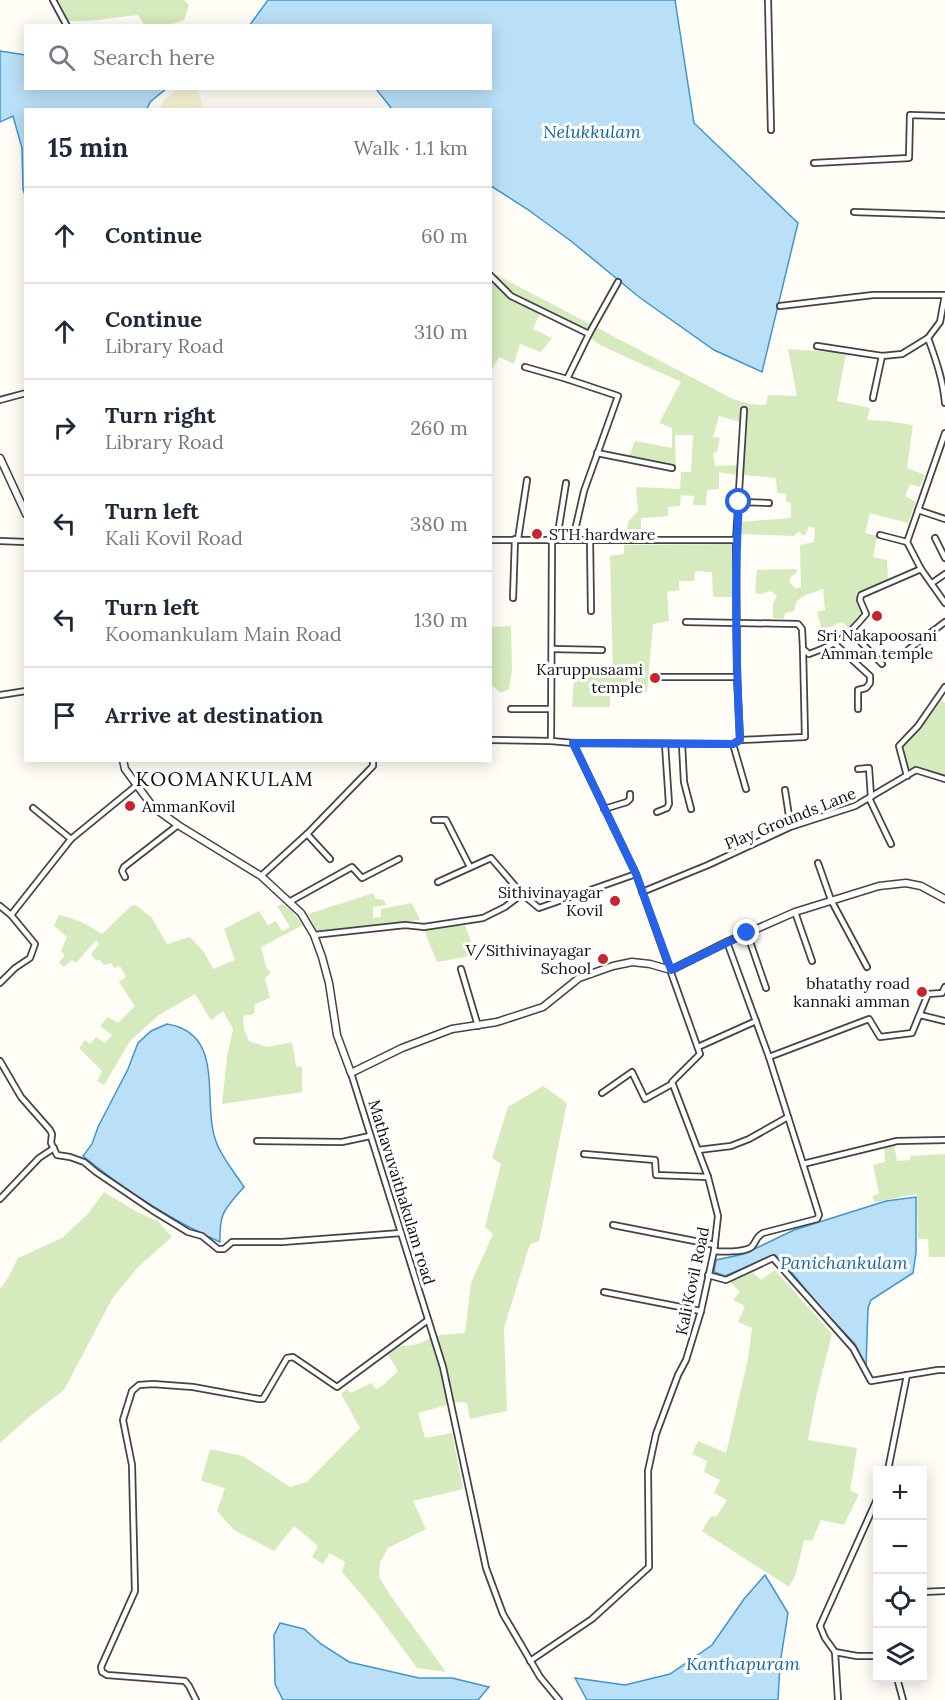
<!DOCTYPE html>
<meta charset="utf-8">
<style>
body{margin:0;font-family:Lora,serif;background:#f2f2f3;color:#1f2937}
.controls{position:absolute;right:18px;bottom:18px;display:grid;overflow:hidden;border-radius:0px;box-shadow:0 3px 15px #0003}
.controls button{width:54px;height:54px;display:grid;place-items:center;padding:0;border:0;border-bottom:2px solid #e0e1e3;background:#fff;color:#1f2937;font:30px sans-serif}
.stop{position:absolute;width:18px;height:18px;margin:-14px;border:4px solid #2563eb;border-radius:50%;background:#fff}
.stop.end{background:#2563eb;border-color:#fff;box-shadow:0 2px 6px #0008}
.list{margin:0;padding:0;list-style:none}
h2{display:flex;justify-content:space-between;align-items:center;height:78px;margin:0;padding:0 24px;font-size:26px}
h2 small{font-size:20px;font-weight:400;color:#747a83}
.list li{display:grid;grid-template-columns:39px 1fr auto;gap:18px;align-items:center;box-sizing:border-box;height:96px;padding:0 24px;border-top:2px solid #e0e1e3}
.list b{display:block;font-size:22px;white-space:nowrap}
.list p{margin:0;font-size:20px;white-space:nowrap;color:#747a83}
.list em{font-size:20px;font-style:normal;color:#747a83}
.icon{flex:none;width:33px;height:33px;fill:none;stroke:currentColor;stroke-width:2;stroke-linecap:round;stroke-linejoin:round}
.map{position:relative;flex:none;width:945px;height:1700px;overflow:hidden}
.search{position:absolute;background:#fff;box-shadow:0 3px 15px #0003;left:24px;top:24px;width:468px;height:66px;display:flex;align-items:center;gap:15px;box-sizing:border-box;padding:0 21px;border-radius:0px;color:#747a83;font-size:22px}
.panel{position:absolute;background:#fff;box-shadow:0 3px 15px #0003;left:24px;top:108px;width:468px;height:654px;border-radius:0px}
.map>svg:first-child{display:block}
.farmland{fill:#f6f3d4}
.green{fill:#d5ebbd}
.water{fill:#b9e0f7;stroke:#3f96cf;stroke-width:1.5}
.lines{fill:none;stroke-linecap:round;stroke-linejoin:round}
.minor-casing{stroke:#444;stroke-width:8}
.tertiary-casing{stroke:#444;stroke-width:9}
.minor{stroke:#fff;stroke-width:4.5}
.tertiary{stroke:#fff;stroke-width:6}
.route{stroke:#2563eb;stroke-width:8}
.poi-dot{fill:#c4262e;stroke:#fff;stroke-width:2}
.labels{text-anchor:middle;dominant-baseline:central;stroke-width:6;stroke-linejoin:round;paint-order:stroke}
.poi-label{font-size:16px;fill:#111;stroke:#fff;text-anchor:end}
.street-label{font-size:16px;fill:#111;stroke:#fff}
.water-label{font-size:18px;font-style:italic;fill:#1768a6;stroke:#fff}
.quarter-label{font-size:20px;letter-spacing:1.5px;fill:#111;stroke:#fff}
</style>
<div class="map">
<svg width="945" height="1700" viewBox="0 0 945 1700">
<rect width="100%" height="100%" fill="#fffdf5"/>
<polygon class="farmland" points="180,88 197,89 204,109 159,109 165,99"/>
<g class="green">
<path d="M58 0H184L189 5 184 20 169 25 156 24 145 26 138 15C115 17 93 22 69 21Z"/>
<polygon points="491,272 733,399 750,404 766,405 768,395 797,396 788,349 846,353 837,401 870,408 867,420 887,421 913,425 907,468 925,475 920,487 910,484 905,496 916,502 908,523 870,513 865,533 877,536 873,557 887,560 888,580 856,593 863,613 850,629 842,622 822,630 817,612 825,610 823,589 803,596 796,602 794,611 785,613 784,619 773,618 773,603 777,596 771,591 762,594 755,593 757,570 796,569 797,572 790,578 790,583 795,588 801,587 800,545 814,542 815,528 809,526 805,535 802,535 799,531 794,536 740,534 740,522 791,518 791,503 786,502 786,494 777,493 776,478 743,475 745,423 719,416 713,437 720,438 717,452 713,453 715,466 738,465 736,475 719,472 719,489 707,490 706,505 693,505 694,496 681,495 680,506 668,507 668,516 641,518 641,536 626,536 628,522 638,511 636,487 680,489 681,472 691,472 693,435 675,435 676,467 629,457 635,441 672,448 672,428 659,423 681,382 600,345 563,318 503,290 514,300 540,313 533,329 552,338 541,352 520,344 514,364 499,357 491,371"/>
<polygon points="733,544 732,597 713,597 712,572 695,571 694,581 679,581 679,590 667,592 669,621 653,624 647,692 610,693 610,707 572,707 574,678 613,675 610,556 624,554 624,545"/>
<polygon points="511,626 512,670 509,689 501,693 491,685 491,627"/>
<polygon points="939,699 945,703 945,777 913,768 909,771 903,747 920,727"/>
<polygon points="373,893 376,899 384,900 386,905 373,907 373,918 381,917 381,909 412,903 420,920 317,931 308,914"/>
<path d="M282 904 291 910 303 925 261 947 266 967 271 973 265 978 270 998 255 1004 254 1014 243 1016 244 1029 249 1041 267 1047 292 1042 296 1066 302 1067V1092L222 1104 227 1057 233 1029 223 1011 211 1020 195 994 159 1015 130 1041 104 1085 97 1081 102 1071 79 1048 85 1040 90 1044 96 1037 105 1043 112 1035 100 1026 108 1017 118 1023 135 1006 119 982 126 977 120 966 114 968 111 963 104 965 99 959 96 961 91 954 99 944 96 940 76 963 72 960 64 967 59 962 65 955 61 951 67 937 54 926 59 915C77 919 87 924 102 934L131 906 136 905 152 918 167 944 190 937 204 952 213 969 235 960 224 929 259 911 268 925 276 921 282 931 290 927 277 906Z"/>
<polygon points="465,925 476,955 437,962 424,930"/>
<polygon points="543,1086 567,1103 539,1241 530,1244 504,1328 507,1411 470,1419 467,1403 457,1402 418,1413 425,1438 452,1433 463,1489 413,1501 426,1529 388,1548 380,1563 379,1577 390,1595 446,1672 417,1668 375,1611 342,1572 345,1562 330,1553 323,1564 312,1557 318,1546 294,1526 274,1551 234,1530 217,1511 225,1488 201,1481 210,1449 243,1456 290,1487 307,1482 360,1428 341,1394 347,1389 351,1393 371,1383 376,1389 382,1386 398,1371 387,1353 400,1346 414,1345 441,1335 465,1333 471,1283 493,1234 485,1227 501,1164 492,1158 508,1107"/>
<polygon points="894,1145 897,1161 910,1160 910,1156 945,1154 945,1257 929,1257 928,1239 918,1239 917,1194 875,1202 872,1197 879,1193 873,1165 885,1162 884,1147"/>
<polygon points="104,1192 139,1213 158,1221 172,1237 138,1267 112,1299 64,1390 29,1417 0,1443 0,1289 8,1278 18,1258 62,1238 87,1215"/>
<polygon points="775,1270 832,1334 816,1397 808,1440 857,1448 850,1491 859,1494 844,1525 821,1520 812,1541 804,1540 796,1574 789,1587 702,1531 711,1516 716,1517 727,1500 714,1493 720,1480 704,1472 707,1461 692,1454 698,1441 726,1453 748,1359 752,1328 738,1322 745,1306 733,1300 740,1292 730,1282 752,1272 761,1280"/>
</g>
<g class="water">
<polygon points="268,0 675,0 694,123 798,223 762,372 714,350 639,297 571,241 527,209 491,186 490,110 392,109 376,89 490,88 490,26 249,26"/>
<polygon points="0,51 25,55 26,88 166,89 150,102 147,109 26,110 25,195 23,189 22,148 13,116 0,122"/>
<path d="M167 1024C228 1034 200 1104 217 1144 223 1159 235 1173 244 1187 225 1209 219 1212 220 1242 169 1219 127 1192 83 1156L92 1144 98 1127 128 1069 138 1043 151 1031Z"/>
<polygon points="916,1197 916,1253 913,1273 871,1300 868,1308 866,1367 855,1344 819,1306 783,1262 775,1255 725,1276 714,1272 716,1260 744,1254 794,1230 886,1201"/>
<polygon points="765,1575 788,1613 780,1664 778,1700 587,1700 575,1678 625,1685 670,1674 712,1645 744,1599"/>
<polygon points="280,1623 304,1629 321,1644 349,1662 419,1678 452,1678 489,1687 478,1700 283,1700 275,1684 274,1635"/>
</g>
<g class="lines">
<g class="minor-casing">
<g id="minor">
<polyline points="53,0 67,26"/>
<polyline points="768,0 771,130"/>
<polyline points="814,163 909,158 910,115 945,116"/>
<polyline points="854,212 945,215"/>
<polyline points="490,275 511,296 589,334"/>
<polyline points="780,306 873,295 945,295"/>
<path d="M928 338C936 360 943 380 945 403"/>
<polyline points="817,346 882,356 902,354 928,338 940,322 945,295"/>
<polyline points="525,367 567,379 618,396 584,491 573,539"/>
<polyline points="567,379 589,334 618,282"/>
<polyline points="873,398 882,356"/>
<polyline points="0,400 26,393"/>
<polyline points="945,433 907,542 921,569 945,603"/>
<polyline points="597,453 672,468"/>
<polyline points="739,502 769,503"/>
<polyline points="918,510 945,519"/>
<polyline points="880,535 907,542"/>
<polyline points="935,538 945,558"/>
<polyline points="518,539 527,480"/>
<polyline points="557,539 566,483"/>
<polyline points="590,539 591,611"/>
<polyline points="490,540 736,540"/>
<polyline points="0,541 26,542"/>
<polyline points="932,583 945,574"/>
<polyline points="513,598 515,539"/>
<path d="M686 622 798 624 802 629 803 649 809 654C839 643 845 639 866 614L860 600 861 595 921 569"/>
<polyline points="851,632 882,664"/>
<polyline points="835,644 870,676 870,683 866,688 858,690 858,709"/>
<polyline points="552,649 602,650"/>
<polyline points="909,649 945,622"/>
<polyline points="660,677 737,677"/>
<polyline points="0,695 26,691"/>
<polyline points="511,709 551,709"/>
<polyline points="490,740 551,741 573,743 733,744 740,740 805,737 803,649"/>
<polyline points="740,740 737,677 736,540 744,410"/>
<polyline points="551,741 552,539"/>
<polyline points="682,744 684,782 691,809"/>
<polyline points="733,744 746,789"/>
<polyline points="858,769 869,768 871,797"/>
<polyline points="907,776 899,746 918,726 945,687"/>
<polyline points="785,790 789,816 793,826"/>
<polyline points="869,798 891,844"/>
<polyline points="33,808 71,839"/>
<polyline points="604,809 627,802 630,799 630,794"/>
<polyline points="657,812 667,808 669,804 665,744"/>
<polyline points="434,820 446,820 470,867"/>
<polyline points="307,834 330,859"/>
<polyline points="818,863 831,900 867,967"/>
<polyline points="261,876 307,834 373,766 373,760"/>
<polyline points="125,877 122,871 124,867 178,825"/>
<polyline points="438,882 491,858 522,894"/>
<polyline points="642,892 708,865 790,827 855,806 916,770 945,779"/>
<polyline points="289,902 352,867 362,878 399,859"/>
<polyline points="0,906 11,915 71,839 137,785"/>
<polyline points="795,912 812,961"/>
<polyline points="747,933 766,988"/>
<polyline points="314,935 405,925 424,927 483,918 505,907 522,894 539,908 636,874"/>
<polyline points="727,942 769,1057 803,1164 897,1141 945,1140"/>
<polyline points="461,969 478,1026"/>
<polyline points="0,983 15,968 30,958 35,944 11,915"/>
<polyline points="920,1015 945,1021"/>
<polyline points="698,1047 756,1021"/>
<polyline points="769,1057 869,1019 880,1037 912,1033 928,994 942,993 945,987"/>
<polyline points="0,1061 21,1097 50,1130 52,1134 51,1143 57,1155 70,1157 84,1162 96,1172 152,1210 188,1232 202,1236 218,1249 224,1249 232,1242 282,1242 401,1233"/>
<polyline points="351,1073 443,1367 486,1568 503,1614 540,1677 559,1700"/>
<polyline points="602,1093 632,1072 645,1099 672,1084"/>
<polyline points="257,1141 342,1142 370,1136"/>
<polyline points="698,1150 731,1146 749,1139 788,1117"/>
<polyline points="584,1154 655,1160 656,1175 708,1177"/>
<polyline points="0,1199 39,1158 54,1148"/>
<polyline points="613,1225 715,1245"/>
<path d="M714 1251C722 1252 743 1252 750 1248 756 1245 754 1238 763 1233L817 1219 819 1215 803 1164"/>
<polyline points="708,1275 726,1280 773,1258 853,1348 871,1381 938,1370 945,1370"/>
<polyline points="604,1292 701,1311"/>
<polyline points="888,1470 907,1375"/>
<polyline points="878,1497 820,1626 825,1638 835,1652 857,1656 878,1656"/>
<polyline points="922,1592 945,1591"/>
<polyline points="835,1652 838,1700"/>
<polyline points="530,1661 592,1619 649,1567 648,1471 656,1434 678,1375 686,1360 701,1311 714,1251 718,1216 708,1177 672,1082 700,1054 636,874 573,743"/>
<polyline points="897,1678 903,1700"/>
<polyline points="196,1700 189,1686 185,1681 107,1675 102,1672 101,1667 135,1591 132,1465 123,1420 132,1391 139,1385 153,1384 193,1387 259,1399 263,1399 287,1358 293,1357 337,1387 428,1320"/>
</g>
</g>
<g class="tertiary-casing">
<g id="tertiary">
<polyline points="0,458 26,514"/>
<polyline points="123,760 125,769 153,807 178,825 261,876 301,913 314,935 322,957 329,983 337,1035 351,1073 402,1048 452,1029 497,1022 543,1007 579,978 613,966 632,962 650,964 671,970 727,942 795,912 879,886 906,883 921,886 945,899"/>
</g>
</g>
<use href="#minor" class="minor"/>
<use href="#tertiary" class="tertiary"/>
</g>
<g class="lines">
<path class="route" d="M739 502C734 581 736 661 740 740L733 744 573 743 636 874 671 970 747 933"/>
</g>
<g class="poi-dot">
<circle cx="537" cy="534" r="6"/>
<circle cx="877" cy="616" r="6"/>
<circle cx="655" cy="678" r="6"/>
<circle cx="130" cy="806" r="6"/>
<circle cx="615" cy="901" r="6"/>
<circle cx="603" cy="959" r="6"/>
<circle cx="922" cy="992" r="6"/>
</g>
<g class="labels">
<g class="poi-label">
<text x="549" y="534" text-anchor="start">STH hardware</text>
<text x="877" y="635" text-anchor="middle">Sri Nakapoosani<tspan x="877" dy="18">Amman temple</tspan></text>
<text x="643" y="669">Karuppusaami<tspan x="643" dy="18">temple</tspan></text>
<text x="142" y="806" text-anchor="start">AmmanKovil</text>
<text x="603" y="892">Sithivinayagar<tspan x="603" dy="18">Kovil</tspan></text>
<text x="591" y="950">V/Sithivinayagar<tspan x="591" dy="18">School</tspan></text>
<text x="910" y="983">bhatathy road<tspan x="910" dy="18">kannaki amman</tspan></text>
</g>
<g class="street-label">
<text transform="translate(790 818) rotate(-22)">Play Grounds Lane</text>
<text transform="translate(402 1192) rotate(73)">Mathavuvaithakulam road</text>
<text transform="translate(692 1281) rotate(-78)">Kali Kovil Road</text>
</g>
<g class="water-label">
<text x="592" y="131">Nelukkulam</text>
<text x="844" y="1262">Panichankulam</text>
<text x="743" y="1663">Kanthapuram</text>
</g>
<g class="quarter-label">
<text x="225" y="778">KOOMANKULAM</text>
</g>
</g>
</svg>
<div class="controls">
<button>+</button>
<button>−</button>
<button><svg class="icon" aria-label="locate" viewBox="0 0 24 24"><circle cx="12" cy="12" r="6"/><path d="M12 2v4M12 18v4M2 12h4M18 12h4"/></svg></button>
<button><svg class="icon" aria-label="layers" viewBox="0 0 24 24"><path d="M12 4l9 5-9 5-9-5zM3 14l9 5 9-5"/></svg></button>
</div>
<div class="stop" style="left:739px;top:502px"></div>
<div class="stop end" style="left:747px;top:933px"></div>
<div class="search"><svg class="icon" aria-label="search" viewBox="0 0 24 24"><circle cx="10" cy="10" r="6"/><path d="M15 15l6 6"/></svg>Search here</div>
<section class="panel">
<h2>15 min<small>Walk · 1.1 km</small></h2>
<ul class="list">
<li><svg class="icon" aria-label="ahead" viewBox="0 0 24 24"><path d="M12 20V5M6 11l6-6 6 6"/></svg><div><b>Continue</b></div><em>60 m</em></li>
<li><svg class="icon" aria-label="ahead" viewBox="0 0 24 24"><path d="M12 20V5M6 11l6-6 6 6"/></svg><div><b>Continue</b><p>Library Road</p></div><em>310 m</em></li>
<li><svg class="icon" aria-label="right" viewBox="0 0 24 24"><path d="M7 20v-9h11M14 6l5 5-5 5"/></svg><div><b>Turn right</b><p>Library Road</p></div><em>260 m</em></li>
<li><svg class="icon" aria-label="left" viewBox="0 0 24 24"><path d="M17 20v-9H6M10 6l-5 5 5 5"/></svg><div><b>Turn left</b><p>Kali Kovil Road</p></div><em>380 m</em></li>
<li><svg class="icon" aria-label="left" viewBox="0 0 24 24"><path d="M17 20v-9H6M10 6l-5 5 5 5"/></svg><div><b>Turn left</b><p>Koomankulam Main Road</p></div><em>130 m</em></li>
<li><svg class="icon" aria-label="arrive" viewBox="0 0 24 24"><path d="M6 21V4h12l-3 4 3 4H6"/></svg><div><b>Arrive at destination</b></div></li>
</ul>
</section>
</div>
